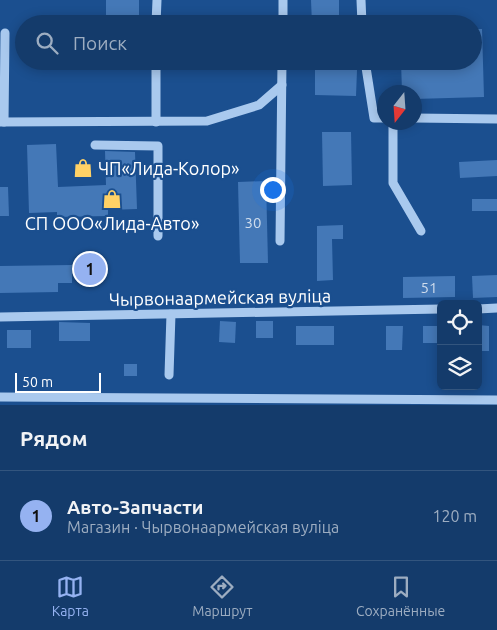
<!DOCTYPE html>
<html lang="ru">
<meta charset="utf-8">
<style>
body{margin:0;font-family:Ubuntu,sans-serif;background:#214673;color:#f1f3f6}
.controls{position:absolute;right:15px;bottom:15px;display:grid;overflow:hidden;border-radius:8px;box-shadow:0 2px 12px #0003}
.controls button{width:45px;height:45px;display:grid;place-items:center;padding:0;border:0;border-bottom:1px solid #33557e;background:#143b6b;color:#f1f3f6;font:25px sans-serif}
.compass{position:absolute;left:377px;top:85px;width:45px;height:45px;border-radius:50%;background:#143b6b;box-shadow:0 2px 12px #0003;rotate:197deg}
.scale{position:absolute;left:15px;bottom:12px;width:86px;box-sizing:border-box;padding-left:5px;border:2px solid #fff;border-top:0;font-size:14px;line-height:18px;white-space:nowrap;color:#fff;-webkit-text-stroke:4px #1b4f8f;paint-order:stroke}
.you{position:absolute;left:272px;top:189px;width:18px;height:18px;margin:-12px;border:4px solid #fff;border-radius:50%;background:#1a73e8;box-shadow:0 0 0 8px #1a73e833}
.badge{display:grid;place-items:center;width:32px;height:32px;border-radius:50%;background:#95b2f1;color:#111;font-size:16px;font-weight:700}
.pin{position:absolute;translate:-50% -50%;border:2px solid #fff;box-shadow:0 1px 5px #0006}
.list{margin:0;padding:0;list-style:none}
h2{display:flex;justify-content:space-between;align-items:center;height:65px;margin:0;padding:0 20px;font-size:21px}
h2 small{font-size:16px;font-weight:400;color:#9dadc1}
.list li{display:grid;grid-template-columns:32px 1fr auto;gap:15px;align-items:center;box-sizing:border-box;height:90px;padding:0 20px;border-top:1px solid #33557e}
.list b{display:block;font-size:19px;white-space:nowrap}
.list p{margin:0;font-size:16px;white-space:nowrap;color:#9dadc1}
.list em{font-size:16px;font-style:normal;color:#9dadc1}
.icon{flex:none;width:28px;height:28px;fill:none;stroke:currentColor;stroke-width:2;stroke-linecap:round;stroke-linejoin:round}
.map{position:relative;flex:none;width:497px;height:405px;overflow:hidden}
.search{position:absolute;background:#143b6b;box-shadow:0 2px 12px #0003;left:15px;right:15px;top:15px;height:55px;display:flex;align-items:center;gap:12px;box-sizing:border-box;padding:0 18px;border-radius:28px;color:#9dadc1;font-size:19px}
.sheet{height:155px;background:#143b6b}
nav{display:flex;justify-content:space-around;align-items:center;box-sizing:border-box;height:70px;border-top:1px solid #33557e;background:#143b6b;font-size:14px;color:#9dadc1}
nav a{display:grid;justify-items:center;gap:2px}
nav .on{color:#95b2f1}
.map>svg:first-child{display:block}
.building{fill:#4478b7}
.lines{fill:none;stroke-linecap:round;stroke-linejoin:round}
.minor{stroke:#a9c9ee;stroke-width:9}
.labels{text-anchor:middle;dominant-baseline:central;stroke-width:4.5;stroke-linejoin:round;paint-order:stroke}
.number-label{font-size:15px;fill:#d0dded}
.poi-label{font-size:18px;fill:#fff;stroke:#1b4f8f;text-anchor:start}
.street-label{font-size:18px;fill:#fff;stroke:#1b4f8f}
</style>
<div class="map">
<svg width="497" height="405" viewBox="0 0 497 405">
<rect width="100%" height="100%" fill="#1b4f8f"/>
<g class="building">
<rect x="106" y="0" width="33" height="24"/>
<polygon points="311,0 339,0 339,24 312,24"/>
<polygon points="473,29 482,29 484,97 414,99 414,92 402,92 401,61 473,61"/>
<polygon points="315,69 357,70 356,96 315,95"/>
<polygon points="322,132 351,132 352,185 323,186"/>
<polygon points="56,144 58,187 106,185 105,151 135,152 137,209 108,210 108,216 57,217 57,212 29,213 27,145"/>
<polygon points="497,160 497,176 460,178 459,162"/>
<polygon points="266,181 268,263 240,263 238,182"/>
<polygon points="0,187 8,187 9,216 0,216"/>
<rect x="472" y="199" width="25" height="12"/>
<polygon points="343,225 343,239 332,239 333,280 317,281 317,226"/>
<polygon points="72,265 72,283 58,283 58,292 0,293 0,266"/>
<polygon points="497,275 497,297 473,298 472,276"/>
<polygon points="455,276 455,297 403,298 403,277"/>
<polygon points="220,321 236,322 235,343 219,342"/>
<rect x="256" y="321" width="17" height="17"/>
<polygon points="59,322 90,323 90,341 59,341"/>
<polygon points="478,325 489,326 489,351 478,351"/>
<rect x="296" y="326" width="38" height="19"/>
<polygon points="386,326 403,326 402,350 386,350"/>
<rect x="423" y="326" width="18" height="17"/>
<rect x="7" y="330" width="24" height="18"/>
<rect x="124" y="364" width="13" height="12"/>
</g>
<g class="lines">
<g class="minor">
<polyline points="361,0 362,24"/>
<polyline points="156,24 157,0"/>
<polyline points="283,24 283,0"/>
<polyline points="365,61 374,118 384,118"/>
<polyline points="414,118 497,119"/>
<polyline points="0,122 207,121 259,105 282,85"/>
<polyline points="4,122 5,33"/>
<polyline points="156,122 156,61"/>
<polyline points="393,122 393,183 421,231"/>
<polyline points="95,145 158,146 158,236"/>
<polyline points="280,241 282,61"/>
<polyline points="478,309 497,308"/>
<polyline points="0,317 441,309"/>
<polyline points="169,375 171,314"/>
<polyline points="0,397 497,400"/>
</g>
</g>
<defs>
<g id="shop-bare" transform="scale(1.5)"><path d="M-5-2.5h2.3a2.7 3.5 0 0 1 5.4 0H5L5.5 6h-11ZM-1.5-2.5h3a1.5 2.3 0 0 0-3 0Z" fill="#ffd166" stroke="#1b4f8f" stroke-width="2.5" paint-order="stroke"/></g>
</defs>
<g fill-rule="evenodd">
<use href="#shop-bare" x="83" y="168"/>
<use href="#shop-bare" x="112" y="199"/>
</g>
<g class="labels">
<g class="number-label">
<text x="253" y="222">30</text>
<text x="429" y="287">51</text>
</g>
<g class="poi-label">
<text x="98" y="168">ЧП«Лида-Колор»</text>
<text x="112" y="223" text-anchor="middle">СП ООО«Лида-Авто»</text>
</g>
<g class="street-label">
<text transform="translate(220 297) rotate(-1)">Чырвонаармейская вуліца</text>
</g>
</g>
</svg>
<div class="controls">
<button><svg class="icon" aria-label="locate" viewBox="0 0 24 24"><circle cx="12" cy="12" r="6"/><path d="M12 2v4M12 18v4M2 12h4M18 12h4"/></svg></button>
<button><svg class="icon" aria-label="layers" viewBox="0 0 24 24"><path d="M12 4l9 5-9 5-9-5zM3 14l9 5 9-5"/></svg></button>
</div>
<svg class="compass" viewBox="-18 -18 36 36"><path d="M0-13l5 13h-10z" fill="#e53935"/><path d="M0 13l5-13h-10z" fill="#9dadc1"/></svg>
<div class="scale">50 m</div>
<div class="you"></div>
<div class="pin badge" style="left:90px;top:269px">1</div>
<div class="search"><svg class="icon" aria-label="search" viewBox="0 0 24 24"><circle cx="10" cy="10" r="6"/><path d="M15 15l6 6"/></svg>Поиск</div>
</div>
<section class="sheet">
<h2>Рядом<small></small></h2>
<ul class="list">
<li><span class="badge">1</span><div><b>Авто-Запчасти</b><p>Магазин · Чырвонаармейская вуліца</p></div><em>120 m</em></li>
</ul>
</section>
<nav>
<a class="on"><svg class="icon" aria-label="map" viewBox="0 0 24 24"><path d="M3 6l6-2 6 2 6-2v14l-6 2-6-2-6 2zM9 4v14M15 6v14"/></svg>Карта</a>
<a><svg class="icon" aria-label="directions" viewBox="0 0 24 24"><path d="M12 3l9 9-9 9-9-9zM9 14v-3h6M13 9l2 2-2 2"/></svg>Маршрут</a>
<a><svg class="icon" aria-label="saved" viewBox="0 0 24 24"><path d="M7 4h10v16l-5-4-5 4z"/></svg>Сохранённые</a>
</nav>
